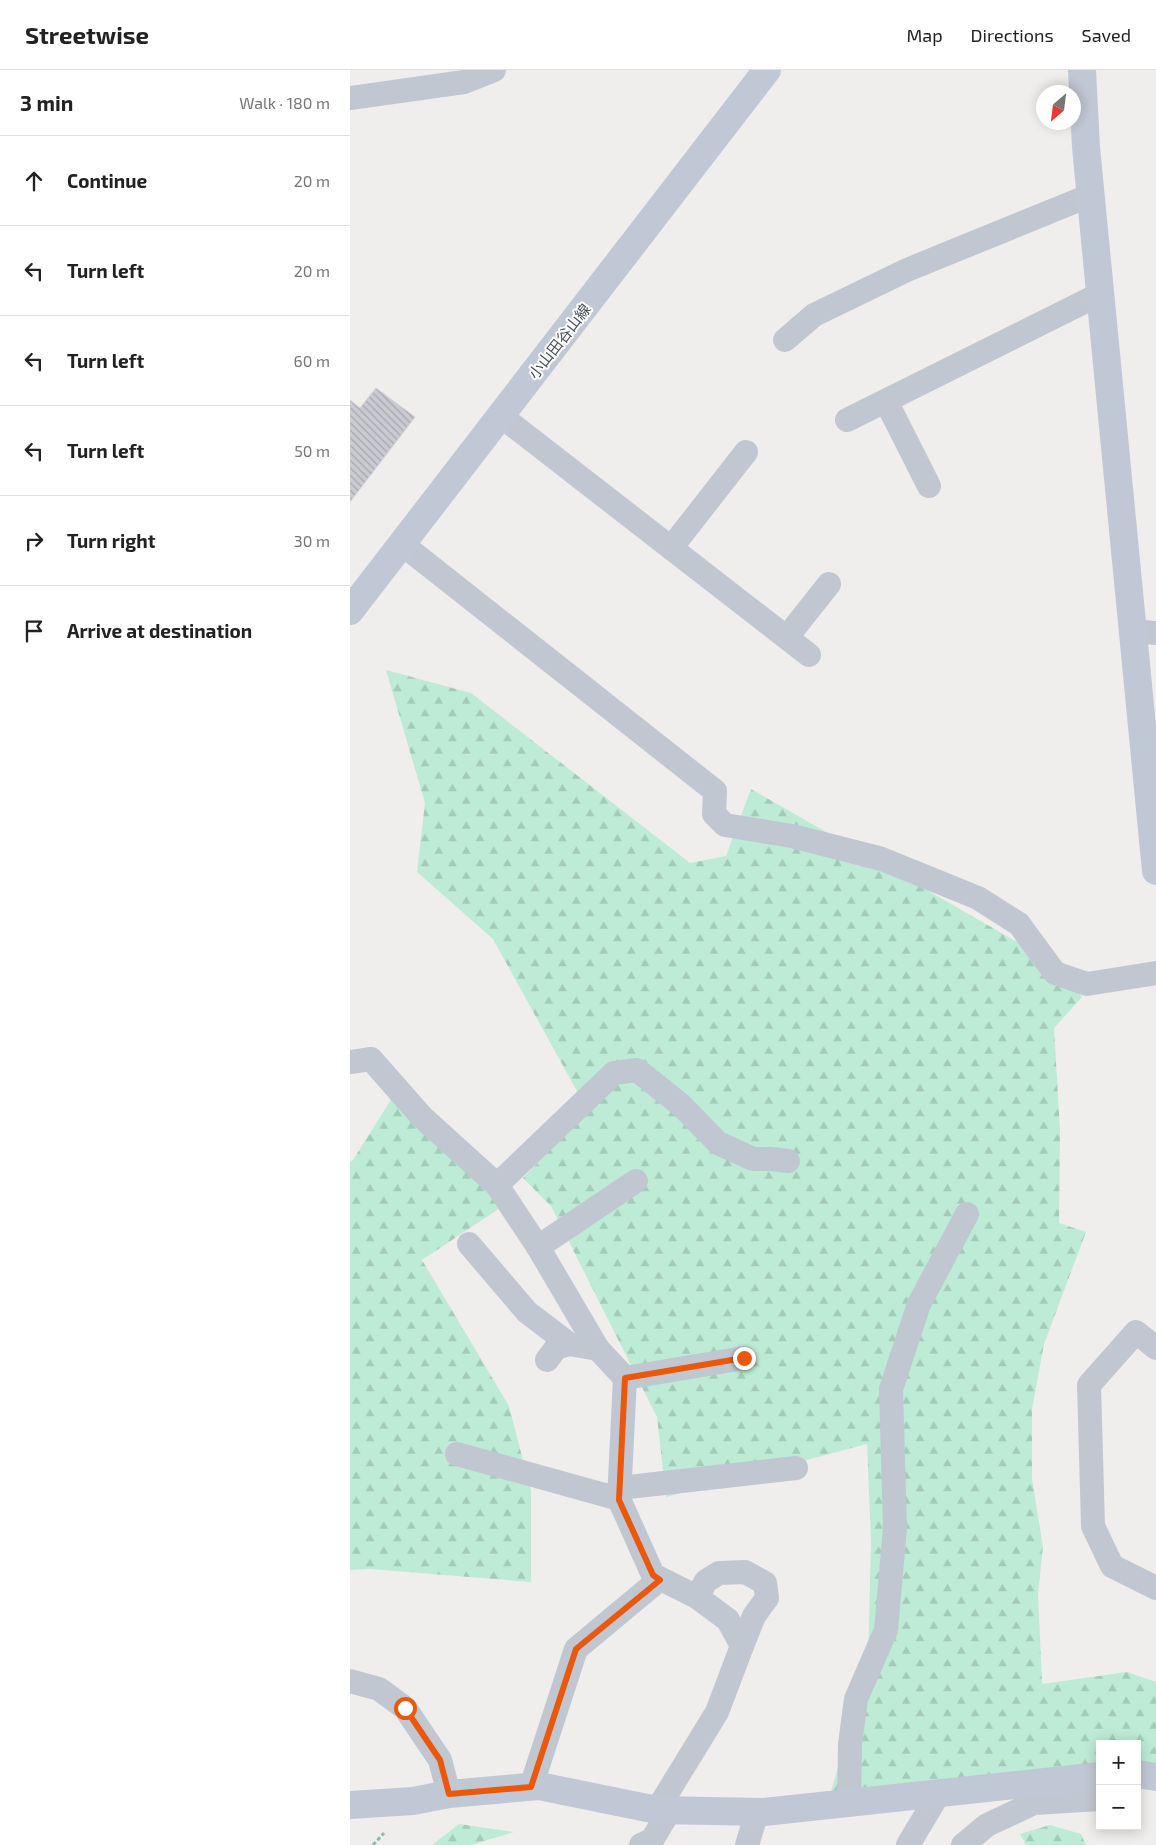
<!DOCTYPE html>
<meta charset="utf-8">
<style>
body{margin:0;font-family:"Exo 2","Noto Sans JP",sans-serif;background:#f6f6f6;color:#222}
.controls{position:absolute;right:15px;bottom:15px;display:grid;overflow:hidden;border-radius:0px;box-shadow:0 2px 12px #0003}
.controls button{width:45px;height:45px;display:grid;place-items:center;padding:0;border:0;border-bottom:1px solid #e0e0e0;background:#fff;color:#222;font:25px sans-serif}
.compass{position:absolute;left:686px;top:15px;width:45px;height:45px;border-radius:50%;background:#fff;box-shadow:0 2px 12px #0003;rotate:208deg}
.stop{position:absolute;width:15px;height:15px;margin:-11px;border:4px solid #ea580c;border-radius:50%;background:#fff}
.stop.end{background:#ea580c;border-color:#fff;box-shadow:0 1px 5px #0008}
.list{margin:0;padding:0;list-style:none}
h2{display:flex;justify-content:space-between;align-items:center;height:65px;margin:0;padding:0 20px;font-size:21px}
h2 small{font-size:16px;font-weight:400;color:#767676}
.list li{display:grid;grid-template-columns:32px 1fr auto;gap:15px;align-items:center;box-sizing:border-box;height:90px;padding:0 20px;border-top:1px solid #e0e0e0}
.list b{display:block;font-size:19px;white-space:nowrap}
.list em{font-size:16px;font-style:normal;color:#767676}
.icon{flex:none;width:28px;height:28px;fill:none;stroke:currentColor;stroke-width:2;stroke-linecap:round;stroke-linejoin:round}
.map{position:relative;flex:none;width:806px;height:1775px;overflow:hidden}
header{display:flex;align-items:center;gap:30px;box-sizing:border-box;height:70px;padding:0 25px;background:#fff;border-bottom:1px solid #e0e0e0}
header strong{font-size:24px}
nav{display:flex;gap:28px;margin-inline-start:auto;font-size:18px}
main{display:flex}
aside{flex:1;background:#fff}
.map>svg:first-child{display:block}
.forest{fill:url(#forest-firs)}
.building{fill:url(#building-back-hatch);stroke:#d1d2d8}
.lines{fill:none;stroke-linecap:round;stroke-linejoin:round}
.path{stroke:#78c7aa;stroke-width:3;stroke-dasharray:4 2.5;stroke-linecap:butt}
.street{stroke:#c1c7d1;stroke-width:24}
.secondary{stroke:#c1c8d5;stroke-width:28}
.route{stroke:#ea580c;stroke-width:6}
.labels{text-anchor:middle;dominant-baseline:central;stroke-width:4;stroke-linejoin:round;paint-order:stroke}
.street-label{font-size:15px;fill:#464e59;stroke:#fff}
</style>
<header>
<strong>Streetwise</strong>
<nav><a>Map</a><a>Directions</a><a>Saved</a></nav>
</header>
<main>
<aside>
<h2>3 min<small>Walk · 180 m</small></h2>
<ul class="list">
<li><svg class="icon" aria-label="ahead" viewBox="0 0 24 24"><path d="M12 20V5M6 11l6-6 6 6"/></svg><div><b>Continue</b></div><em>20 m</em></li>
<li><svg class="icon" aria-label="left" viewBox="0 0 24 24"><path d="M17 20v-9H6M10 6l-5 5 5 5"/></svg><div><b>Turn left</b></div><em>20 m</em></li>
<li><svg class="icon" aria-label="left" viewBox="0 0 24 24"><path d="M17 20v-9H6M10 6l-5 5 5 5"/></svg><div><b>Turn left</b></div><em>60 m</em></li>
<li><svg class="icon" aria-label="left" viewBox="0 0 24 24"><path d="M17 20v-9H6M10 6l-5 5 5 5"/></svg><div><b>Turn left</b></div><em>50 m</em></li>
<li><svg class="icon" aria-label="right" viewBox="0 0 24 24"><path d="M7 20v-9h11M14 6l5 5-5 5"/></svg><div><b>Turn right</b></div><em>30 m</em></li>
<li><svg class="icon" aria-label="arrive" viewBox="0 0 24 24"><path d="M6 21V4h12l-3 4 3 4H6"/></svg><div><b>Arrive at destination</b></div></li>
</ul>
</aside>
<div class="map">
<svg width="806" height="1775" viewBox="0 0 806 1775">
<defs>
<pattern id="forest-firs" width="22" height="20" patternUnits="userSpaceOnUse" patternTransform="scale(1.25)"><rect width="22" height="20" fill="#bdebd5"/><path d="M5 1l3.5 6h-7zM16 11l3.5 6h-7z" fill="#a4cbb9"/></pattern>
<pattern id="building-back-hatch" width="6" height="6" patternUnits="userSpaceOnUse" patternTransform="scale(1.25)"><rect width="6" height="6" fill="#cacbd2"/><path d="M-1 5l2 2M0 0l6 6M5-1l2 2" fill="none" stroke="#a6a7ad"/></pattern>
</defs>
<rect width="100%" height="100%" fill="#f0eded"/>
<g class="forest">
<polygon points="36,600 121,623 340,793 376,786 401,719 707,895 732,927 704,958 710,1060 709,1153 736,1162 694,1274 682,1339 682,1409 693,1477 688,1523 692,1614 777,1602 806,1612 806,1700 787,1697 787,1674 750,1674 750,1700 479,1728 518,1597 521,1469 517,1374 316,1427 307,1347 201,1136 173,1108 238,1041 143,869 67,802 75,733"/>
<polygon points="42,1028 156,1134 72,1190 159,1336 181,1421 181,1512 20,1499 0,1500 0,1092 3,1090"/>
<polygon points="109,1754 164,1762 121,1775 82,1775"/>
<polygon points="700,1755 731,1764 736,1775 676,1775 670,1764"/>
</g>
<polygon class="building" points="26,318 65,347 0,432 0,330 10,338"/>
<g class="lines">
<polyline class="path" points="23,1775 34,1763"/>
<g class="street">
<polyline points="0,28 114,12 144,0"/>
<polyline points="435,270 464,245 557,200 741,125"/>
<polyline points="536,331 579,416"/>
<polyline points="151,346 459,585"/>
<polyline points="497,350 750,224"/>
<polyline points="52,474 365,721 364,744 375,755 442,766 532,789 628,828 669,854 705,903 737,914 806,903"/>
<polyline points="321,478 396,382"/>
<polyline points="783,561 806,563"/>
<polyline points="437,567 479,514"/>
<polyline points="0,992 21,989 72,1047 147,1115 188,1177 248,1279 275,1308 269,1429 303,1505 347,1527 378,1550 392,1576 367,1642 307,1740"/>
<polyline points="147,1115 264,1003 287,1000 331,1035 368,1073 403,1089 422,1089 438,1091"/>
<polyline points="119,1174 177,1242 219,1274 248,1279"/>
<polyline points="188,1177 286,1111"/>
<polyline points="806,1278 786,1262 739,1315 743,1456 762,1496 806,1518"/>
<polyline points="197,1290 206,1278 219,1274"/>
<polyline points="275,1308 394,1288"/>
<polyline points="107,1384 269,1429"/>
<polyline points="270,1418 446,1398"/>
<polyline points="347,1527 356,1511 369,1503 395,1502 415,1513 417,1528 404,1546 392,1576"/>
<polyline points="0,1611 29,1619 55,1638 90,1690 99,1724"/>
<polyline points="181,1717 226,1579 310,1509"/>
<polyline points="499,1733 500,1674 506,1629 536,1560 545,1458 541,1319 569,1234 617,1144"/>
<polyline points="291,1775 302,1770 320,1740"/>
<polyline points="397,1775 407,1742"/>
<polyline points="558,1775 589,1723"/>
<polyline points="613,1775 637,1755 684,1733 750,1729"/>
</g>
<g class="secondary">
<polyline points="732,0 736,77 806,801"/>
<polyline points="0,541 417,0"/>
<polyline points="787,1704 806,1707"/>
<polyline points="0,1735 63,1731 99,1724 189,1716 307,1740 414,1742 750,1706"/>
</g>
</g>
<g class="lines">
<polyline class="route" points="55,1638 90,1690 99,1724 181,1717 226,1579 310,1510 303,1505 269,1430 275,1308 394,1288"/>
</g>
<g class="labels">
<g class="street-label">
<text transform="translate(209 271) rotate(-52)">小山田谷山線</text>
</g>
</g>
</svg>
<div class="controls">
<button>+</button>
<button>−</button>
</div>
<svg class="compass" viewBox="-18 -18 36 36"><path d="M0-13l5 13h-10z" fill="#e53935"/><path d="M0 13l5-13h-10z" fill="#767676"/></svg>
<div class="stop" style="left:55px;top:1638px"></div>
<div class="stop end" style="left:394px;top:1288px"></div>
</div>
</main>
